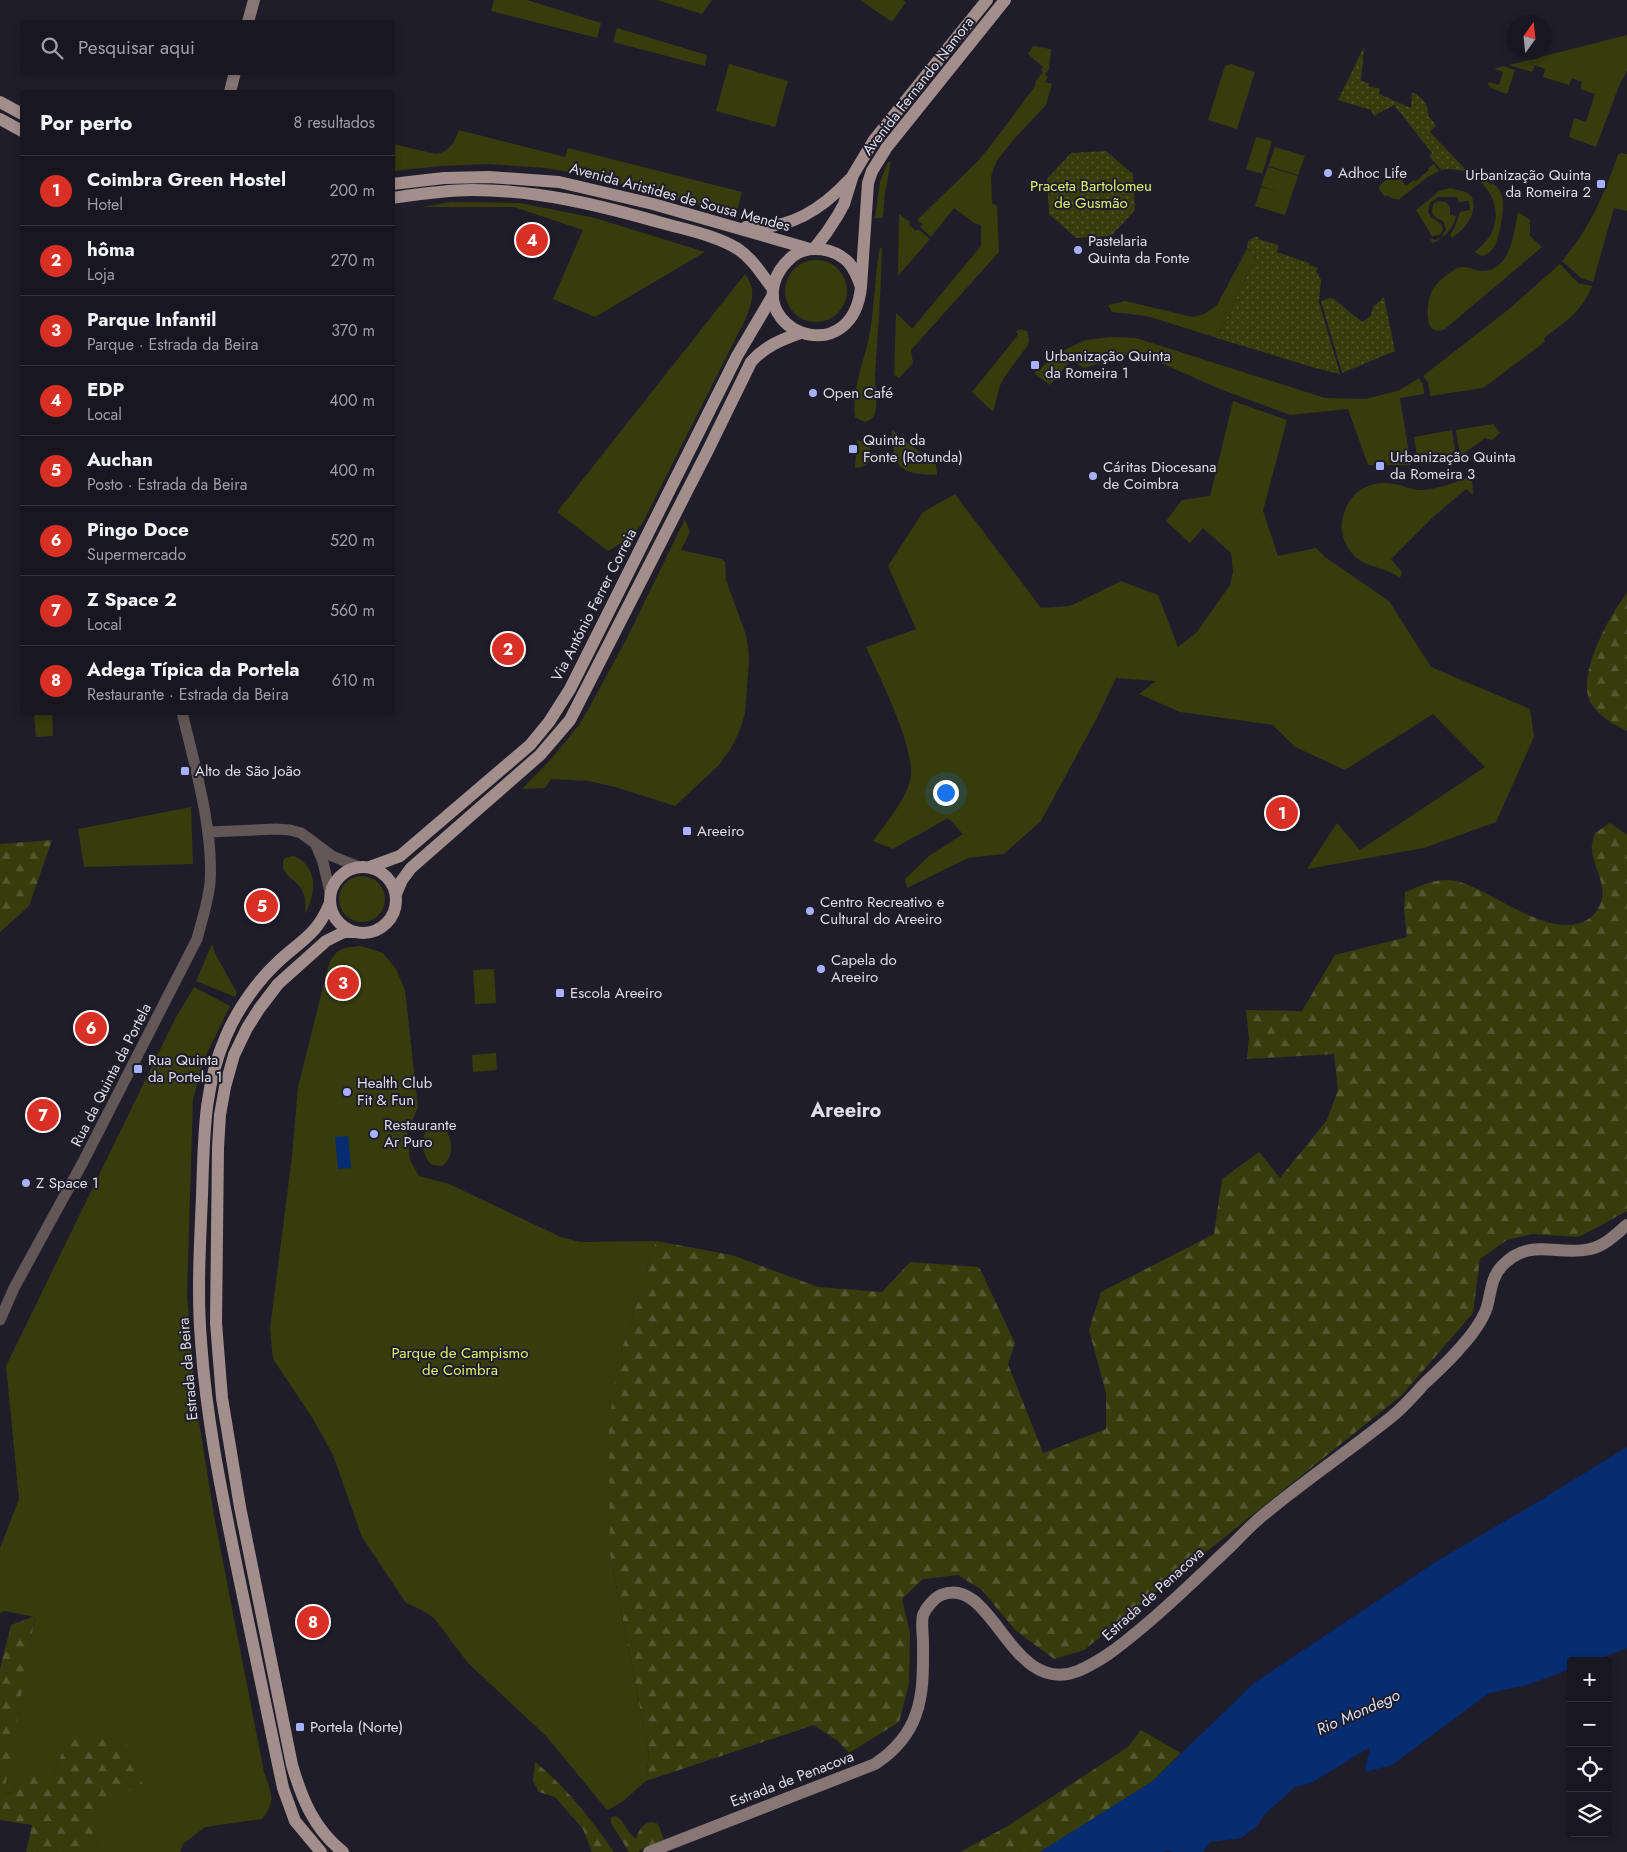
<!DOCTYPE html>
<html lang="pt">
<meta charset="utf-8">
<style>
body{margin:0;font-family:Jost,sans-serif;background:#211f29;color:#f1f3f6}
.controls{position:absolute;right:15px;bottom:15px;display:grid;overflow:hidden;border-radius:5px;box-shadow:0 2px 8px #0003}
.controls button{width:45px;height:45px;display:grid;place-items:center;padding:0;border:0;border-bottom:1px solid #36353e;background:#181620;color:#f1f3f6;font:25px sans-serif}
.compass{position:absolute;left:1507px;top:15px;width:45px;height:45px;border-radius:50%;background:#181620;box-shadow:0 2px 8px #0003;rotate:15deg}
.you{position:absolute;left:945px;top:792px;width:18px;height:18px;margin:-12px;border:4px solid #fff;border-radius:50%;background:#1a73e8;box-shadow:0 0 0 8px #1a73e833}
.badge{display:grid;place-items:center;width:32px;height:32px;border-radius:50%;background:#d93025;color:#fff;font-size:16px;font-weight:700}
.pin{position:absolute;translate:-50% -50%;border:2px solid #fff;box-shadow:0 1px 5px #0006}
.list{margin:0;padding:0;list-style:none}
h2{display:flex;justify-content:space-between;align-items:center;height:65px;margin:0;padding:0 20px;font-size:21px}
h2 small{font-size:16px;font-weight:400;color:#9f9fa5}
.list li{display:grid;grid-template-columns:32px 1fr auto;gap:15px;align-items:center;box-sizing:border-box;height:70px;padding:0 20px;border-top:1px solid #36353e}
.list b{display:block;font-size:19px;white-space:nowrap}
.list p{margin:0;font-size:16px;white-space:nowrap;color:#9f9fa5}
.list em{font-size:16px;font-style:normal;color:#9f9fa5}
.icon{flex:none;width:28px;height:28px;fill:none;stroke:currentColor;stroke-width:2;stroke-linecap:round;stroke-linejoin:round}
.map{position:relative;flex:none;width:1627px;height:1852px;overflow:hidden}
.search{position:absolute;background:#181620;box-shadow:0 2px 8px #0003;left:20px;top:20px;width:375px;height:55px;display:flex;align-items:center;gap:12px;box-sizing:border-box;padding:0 18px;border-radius:5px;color:#9f9fa5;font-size:19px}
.panel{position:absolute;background:#181620;box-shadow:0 2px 8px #0003;left:20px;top:90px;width:375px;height:625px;border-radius:5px}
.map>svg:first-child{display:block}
.green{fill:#363c0c}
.forest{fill:url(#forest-firs)}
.garden{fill:url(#garden-dots)}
.water{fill:#062c72}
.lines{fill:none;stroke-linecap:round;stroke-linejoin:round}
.tertiary{stroke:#615756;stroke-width:11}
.secondary{stroke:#867775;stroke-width:12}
.primary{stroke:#a28f8c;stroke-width:12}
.poi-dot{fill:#a7b1fc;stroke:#201d2b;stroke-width:2}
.labels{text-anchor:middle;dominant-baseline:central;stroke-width:4;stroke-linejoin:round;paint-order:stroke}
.street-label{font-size:15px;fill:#dfdde7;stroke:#201d2b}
.poi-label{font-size:15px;fill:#dfdde7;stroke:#201d2b;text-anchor:start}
.park-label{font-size:15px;fill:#ddf16d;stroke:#201d2b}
.water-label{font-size:16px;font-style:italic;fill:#d2def3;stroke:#201d2b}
.district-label{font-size:20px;font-weight:bold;fill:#dfdde7;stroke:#201d2b}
</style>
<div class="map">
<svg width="1627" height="1852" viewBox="0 0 1627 1852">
<defs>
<pattern id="forest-firs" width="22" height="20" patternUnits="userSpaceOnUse" patternTransform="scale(1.25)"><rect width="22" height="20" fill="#363c0c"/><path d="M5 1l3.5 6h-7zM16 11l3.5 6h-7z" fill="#53582f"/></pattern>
<pattern id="garden-dots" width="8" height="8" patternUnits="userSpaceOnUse" patternTransform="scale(1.25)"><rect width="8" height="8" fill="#363c0c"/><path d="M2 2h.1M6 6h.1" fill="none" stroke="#53582f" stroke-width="1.8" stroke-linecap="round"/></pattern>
</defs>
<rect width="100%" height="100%" fill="#201d2b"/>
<g class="green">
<polygon points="494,0 527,0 601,23 597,38 491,11"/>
<polygon points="657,0 712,0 702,14"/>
<polygon points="860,0 902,0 906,2 892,22"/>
<polygon points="617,28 707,55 705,66 613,42"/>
<polygon points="1627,35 1627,71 1619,86 1596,147 1569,137 1574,118 1586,122 1595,94 1580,89 1582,82 1572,78 1569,85 1543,77 1545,69 1535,65 1532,72 1509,65"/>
<polygon points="1033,46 1051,49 1049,69 1045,74 1048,77 1045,82 1052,84 1046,105 1015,138 998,159 994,167 991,177 992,203 997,206 999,252 911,350 913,363 899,378 894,375 896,313 918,334 912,329 981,246 981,225 974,223 954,208 931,237 920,227 922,224 917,220 978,161 995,140 1035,86 1036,81 1043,72 1041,70 1043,67 1028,54"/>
<polygon points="729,64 788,81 775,127 716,111"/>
<polygon points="1231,64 1255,72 1237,129 1208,120 1225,66"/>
<polygon points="1503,66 1515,70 1507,94 1491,88 1488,85 1489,82 1499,85 1503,72 1494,69"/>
<path d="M459 130 565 157 568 148 742 192 736 215 588 175 545 168 488 164 441 166 393 171V144L436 154C450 151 454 143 459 130Z"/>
<polygon points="1256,137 1272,141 1262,174 1246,169"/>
<polygon points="1275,147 1305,156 1298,175 1268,166"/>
<path d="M1621 153 1627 154V211L1614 208 1593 282 1581 278 1562 261C1591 226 1603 197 1618 155Z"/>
<polygon points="888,162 891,162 885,193 883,218 875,218 880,182"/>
<polygon points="1434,164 1439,171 1426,178 1397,201 1398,199 1394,199 1386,195 1385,197 1379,189 1380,185 1395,172 1406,186 1414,180 1416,181 1429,170 1428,168"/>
<polygon points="1268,167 1298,176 1285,215 1255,206 1261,187 1277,191 1261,186"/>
<path d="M1475 168 1491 185 1493 183C1497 187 1501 191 1502 196 1505 207 1500 237 1494 247 1491 252 1487 255 1481 256L1475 252C1481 246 1487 241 1491 234 1503 211 1491 185 1469 174Z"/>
<path d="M1450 188 1466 192 1472 197C1478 214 1465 229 1452 238L1450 235 1455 227 1460 212 1470 210 1469 201 1459 202 1457 197H1438L1430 203 1428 212 1430 216 1441 224 1443 229 1440 235 1432 236 1416 210 1439 191Z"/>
<path d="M1438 201 1446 202 1450 207V215L1456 216C1453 229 1445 237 1433 243L1429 238 1435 240 1441 238 1446 229 1443 221 1436 218 1432 213 1433 204Z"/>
<polygon points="451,202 520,203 595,218 705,252 595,317 553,299 583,230 514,207 423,207"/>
<path d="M1518 212 1530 220V236L1542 247 1445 329C1422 339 1426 301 1433 289 1439 280 1448 274 1457 268 1459 268 1461 267 1464 267 1470 267 1476 271 1483 271 1511 270 1514 232 1518 212Z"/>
<polygon points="899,214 910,222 909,225 916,231 918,229 930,239 898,276"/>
<path d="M880 248H882C881 290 878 332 875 375 875 387 878 401 875 413 873 419 869 421 864 422L855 417C851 391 864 362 869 337 875 307 874 277 880 248Z"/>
<polygon points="1247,249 1256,257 1217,338 1147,316 1112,312 1108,305 1125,301 1193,317 1204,314 1217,305"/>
<circle cx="816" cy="291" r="31"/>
<path d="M1560 264 1578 283 1592 286C1582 312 1565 322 1544 338L1545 342 1483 388 1430 396 1428 382 1423 376 1509 309Z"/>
<path d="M745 274C757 290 752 303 745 320L642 524 630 538 608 551 557 512Z"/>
<polygon points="1020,329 1027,331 1029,339 1028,345 1003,379 999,388 994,410 992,411 972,392 1018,335 1016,331"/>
<polygon points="1111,337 1136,338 1325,398 1366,399 1400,390 1419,378 1423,384 1424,394 1400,398 1411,465 1368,465 1348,409 1290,415 1220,389 1136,352 1084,368 1071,360 1050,385 1034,373 1062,351 1086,340"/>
<path d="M1233 401 1287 420 1263 511 1278 556 1316 548 1325 557 1389 601 1431 667 1530 709 1534 737 1496 822 1424 848 1307 869 1337 823 1360 850 1485 767 1433 714 1345 770 1295 747 1273 725 1180 712 1139 694 1156 681 1116 678 1097 718 1041 821 1004 854 968 858 907 888 905 879 929 856 963 834 948 818 893 849 873 841C886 822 904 803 910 781 918 751 879 677 866 647L916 629 888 566 923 512 955 494 1041 608 1070 606 1121 581 1158 595 1178 647 1197 632 1230 585 1233 572 1231 553 1203 528 1190 543 1166 521 1182 500 1210 496Z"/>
<polygon points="1493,424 1500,433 1492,440 1485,438 1460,456 1456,430"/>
<path d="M892 430 936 465 937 475C897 474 894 468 892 430Z"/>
<polygon points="1452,430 1456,458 1432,464 1418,463 1414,437"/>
<path d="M857 440C877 444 876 467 855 468Z"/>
<path d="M1472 476 1473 495 1466 489 1433 517 1391 559 1402 572 1400 578C1388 568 1370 568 1358 559 1347 551 1340 535 1342 522 1346 495 1367 479 1394 484 1403 485 1410 490 1420 490 1438 489 1455 483 1472 476Z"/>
<polygon points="685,519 690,532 681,550 722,559 725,562 726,580 746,635 748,647 749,660 745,713 740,730 730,750 719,765 675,806 615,787 589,781 551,779 545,788 522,789 552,758 579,725 590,706 627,638"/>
<polygon points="34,713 52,713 53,736 36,737"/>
<polygon points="191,807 193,864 84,867 78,829"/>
<path d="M294 856C319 867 316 894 305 914 306 904 306 894 299 886 292 877 279 873 284 859L288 857Z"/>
<circle cx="362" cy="899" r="23"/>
<polygon points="212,944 216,955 237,993 235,997 196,981"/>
<path d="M361 946 383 953 396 969 405 990 418 1107 407 1132 410 1160 419 1176 449 1184 561 1237 580 1242 656 1241 617 1365 610 1554 649 1754 646 1781 622 1802 607 1810 546 1736 468 1663 434 1618 422 1610 406 1603 362 1537 333 1455 313 1419 273 1359 270 1329 292 1156 298 1087 328 967C336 948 341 948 361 946Z"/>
<polygon points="494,969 496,1003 475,1004 473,970"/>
<path d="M194 987 230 1006 206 1055 193 1099 187 1293 196 1403 215 1521 264 1772C271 1793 277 1800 262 1819L205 1827 183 1844 180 1852H98L95 1803 68 1740 50 1780 43 1783H20L13 1792 3 1794 35 1617 5 1611 0 1613V1548L19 1499 6 1366 175 1019Z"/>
<polygon points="496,1053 497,1070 473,1072 472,1055"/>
<path d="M432 1125 442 1126C453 1135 455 1158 442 1166L432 1165C421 1156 419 1132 432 1125Z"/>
</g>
<g class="forest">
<path d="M1627 593V731C1614 725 1599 716 1591 703 1575 677 1610 614 1627 593Z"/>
<path d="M1610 823 1627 835V1211L1579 1237 1532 1234 1507 1240 1480 1259 1473 1313 1402 1395 1084 1650 1054 1659 1015 1630 982 1590 958 1575 923 1579 902 1599 910 1633 909 1684 899 1722 849 1753 838 1741 814 1725 646 1781 649 1754 610 1554 609 1426 617 1365 656 1241 732 1255 818 1287 882 1292 910 1262 979 1267 1015 1343 1008 1364 1043 1453 1106 1429V1393L1089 1330 1101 1292 1214 1234 1222 1179 1259 1152 1280 1178 1327 1120 1338 1090 1334 1054 1247 1059 1249 1038 1246 1010 1302 1011 1335 955 1407 937 1404 910 1405 892C1422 885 1438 877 1456 881 1493 890 1549 941 1587 920 1594 916 1600 908 1602 899 1605 882 1594 868 1592 851 1591 845 1593 839 1595 833Z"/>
<polygon points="52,840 29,906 0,932 0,844"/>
<polygon points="35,1616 4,1794 13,1792 20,1783 35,1772 43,1783 50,1780 68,1740 123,1737 143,1785 96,1803 98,1852 26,1852 32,1825 0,1820 0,1669 11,1625"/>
<polygon points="1141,1730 1181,1753 1153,1781 1040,1852 960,1852 1006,1827 1128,1747"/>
<path d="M535 1762C567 1788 590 1818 614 1852H592L583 1829 555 1797 539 1792 533 1781Z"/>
<path d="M616 1816C625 1822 627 1833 636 1839 639 1828 647 1818 658 1824L664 1840 645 1847 638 1852H629L611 1823V1817Z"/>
</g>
<g class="garden">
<polygon points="1364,47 1361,81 1369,83 1368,86 1380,89 1379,94 1411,108 1412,93 1415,93 1426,103 1429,117 1436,125 1430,132 1467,171 1450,169 1441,170 1429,156 1432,153 1394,105 1374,116 1371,110 1338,100"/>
<polygon points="1106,151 1133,174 1135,210 1111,236 1076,238 1049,214 1047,179 1071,153"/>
<path d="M1254 237H1258V239L1278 245 1277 252 1309 263V265L1318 268 1316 271 1321 280 1319 302 1340 374 1315 368 1217 338 1256 257C1249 250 1241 245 1254 237Z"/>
<polygon points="1384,297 1395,351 1342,373 1321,301 1330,298 1334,299 1362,322 1370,317 1374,306"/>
</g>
<g class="water">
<polygon points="348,1136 351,1168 338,1169 335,1137"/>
<polygon points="1627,1447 1627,1648 1593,1661 1571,1661 1571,1669 1527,1685 1489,1693 1392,1765 1365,1772 1370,1747 1311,1783 1295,1787 1264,1815 1257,1826 1241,1838 1210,1842 1203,1852 1173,1852 1167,1850 1164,1852 1040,1852 1153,1781 1254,1683 1437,1561 1531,1506"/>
</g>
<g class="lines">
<g class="tertiary">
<polyline points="208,832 276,829 290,830 301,833 332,856 357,866"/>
<polyline points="316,845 323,862 330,892"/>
<path d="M0 1320 14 1288 83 1162 197 939C202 920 208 902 210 883 214 831 194 763 182 712"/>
</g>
<g class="secondary">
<polyline points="248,22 254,0"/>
<polyline points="230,92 235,72"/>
<path d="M649 1852 875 1764C893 1752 909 1735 916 1714 924 1692 923 1666 923 1643 923 1634 921 1623 923 1615 926 1608 934 1598 941 1595 993 1573 1010 1698 1078 1671 1101 1661 1119 1647 1138 1631 1170 1605 1200 1575 1231 1546 1243 1534 1254 1522 1267 1512 1307 1479 1350 1450 1390 1418 1403 1408 1414 1395 1425 1383 1437 1372 1449 1361 1460 1348 1471 1336 1482 1322 1487 1307 1491 1293 1491 1277 1502 1266 1530 1236 1558 1257 1590 1249 1605 1246 1616 1234 1627 1225"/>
</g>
<g class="primary">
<polyline points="0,102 22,114"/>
<polyline points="0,119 22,131"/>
<polyline points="392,184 444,178 489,177 559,182 653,204 810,249"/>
<path d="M392 198C419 194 445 190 472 190 538 190 599 205 662 223 687 230 715 235 738 249 753 259 762 275 773 289"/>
<path d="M746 227C790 230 821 210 850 179"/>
<polyline points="814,249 827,232 838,215 844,204 853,175 874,140 987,0"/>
<path d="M861 287C858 278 855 270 849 263 835 248 809 244 793 256 783 264 777 272 774 284 761 337 853 365 861 287L868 183 872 171 887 147 1005 0"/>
<circle cx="363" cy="900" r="33"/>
<polyline points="370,867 400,856 530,745 549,722 570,689 737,356 773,295"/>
<path d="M396 894 402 880 411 868 540 755 570 720 708 450 751 362C765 346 781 340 800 333"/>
<path d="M321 1852 295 1821 283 1788C267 1713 252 1638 236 1563 221 1490 206 1417 201 1341 197 1293 200 1245 202 1196 204 1140 203 1088 226 1036 238 1008 258 980 280 960 302 940 317 934 329 905"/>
<path d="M343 1852C314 1829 302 1799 292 1765L240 1507 222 1398 216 1323 218 1148 220 1115 225 1087 234 1055 247 1028 259 1009 278 984 326 941 344 932H355"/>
</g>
</g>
<g class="poi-dot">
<circle cx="1328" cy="173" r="5"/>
<rect x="1596" y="179" width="10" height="10" rx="2.5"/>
<circle cx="1078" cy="250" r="5"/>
<rect x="1030" y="360" width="10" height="10" rx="2.5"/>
<circle cx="813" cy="393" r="5"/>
<rect x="848" y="444" width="10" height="10" rx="2.5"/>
<rect x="1375" y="461" width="10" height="10" rx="2.5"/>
<circle cx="1093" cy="476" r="5"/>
<rect x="180" y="766" width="10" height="10" rx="2.5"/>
<rect x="682" y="826" width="10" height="10" rx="2.5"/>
<circle cx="810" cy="911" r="5"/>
<circle cx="821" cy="969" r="5"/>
<rect x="555" y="988" width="10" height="10" rx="2.5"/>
<rect x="133" y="1064" width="10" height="10" rx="2.5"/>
<circle cx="347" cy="1092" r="5"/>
<circle cx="374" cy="1134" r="5"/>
<circle cx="26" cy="1183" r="5"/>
<rect x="295" y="1722" width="10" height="10" rx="2.5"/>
</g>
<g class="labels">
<g class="street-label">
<text transform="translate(918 86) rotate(-52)">Avenida Fernando Namora</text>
<text transform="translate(680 197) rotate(15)">Avenida Aristides de Sousa Mendes</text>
<text transform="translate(594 605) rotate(-63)">Via António Ferrer Correia</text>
<text transform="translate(111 1075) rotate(-63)">Rua da Quinta da Portela</text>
<text transform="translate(188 1369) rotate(-95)">Estrada da Beira</text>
<text transform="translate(1153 1594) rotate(-42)">Estrada de Penacova</text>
<text transform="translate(792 1779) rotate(-21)">Estrada de Penacova</text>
</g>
<g class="poi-label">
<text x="1338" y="173">Adhoc Life</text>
<text x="1591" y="175" text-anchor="end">Urbanização Quinta<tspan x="1591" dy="17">da Romeira 2</tspan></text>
<text x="1088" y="241">Pastelaria<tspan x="1088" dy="17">Quinta da Fonte</tspan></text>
<text x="1045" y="356">Urbanização Quinta<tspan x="1045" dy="17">da Romeira 1</tspan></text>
<text x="823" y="393">Open Café</text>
<text x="863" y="440">Quinta da<tspan x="863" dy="17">Fonte (Rotunda)</tspan></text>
<text x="1390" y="457">Urbanização Quinta<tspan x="1390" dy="17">da Romeira 3</tspan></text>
<text x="1103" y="467">Cáritas Diocesana<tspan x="1103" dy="17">de Coimbra</tspan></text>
<text x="195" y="771">Alto de São João</text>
<text x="697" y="831">Areeiro</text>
<text x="820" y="902">Centro Recreativo e<tspan x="820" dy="17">Cultural do Areeiro</tspan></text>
<text x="831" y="960">Capela do<tspan x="831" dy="17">Areeiro</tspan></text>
<text x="570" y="993">Escola Areeiro</text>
<text x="148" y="1060">Rua Quinta<tspan x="148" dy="17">da Portela 1</tspan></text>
<text x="357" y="1083">Health Club<tspan x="357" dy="17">Fit &amp; Fun</tspan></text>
<text x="384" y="1125">Restaurante<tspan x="384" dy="17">Ar Puro</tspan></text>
<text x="36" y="1183">Z Space 1</text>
<text x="310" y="1727">Portela (Norte)</text>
</g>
<g class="park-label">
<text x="1091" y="186">Praceta Bartolomeu<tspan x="1091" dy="17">de Gusmão</tspan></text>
<text x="460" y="1353">Parque de Campismo<tspan x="460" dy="17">de Coimbra</tspan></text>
</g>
<g class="water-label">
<text transform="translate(1358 1712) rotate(-24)">Rio Mondego</text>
</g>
<g class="district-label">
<text x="846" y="1110">Areeiro</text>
</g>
</g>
</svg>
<div class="controls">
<button>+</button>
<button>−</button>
<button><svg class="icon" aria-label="locate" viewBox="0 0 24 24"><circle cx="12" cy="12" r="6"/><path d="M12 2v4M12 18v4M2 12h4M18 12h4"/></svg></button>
<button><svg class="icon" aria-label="layers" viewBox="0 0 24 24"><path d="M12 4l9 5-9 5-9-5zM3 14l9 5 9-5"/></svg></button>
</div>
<svg class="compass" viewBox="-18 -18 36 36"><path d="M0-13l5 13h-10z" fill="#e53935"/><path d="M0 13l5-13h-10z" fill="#9f9fa5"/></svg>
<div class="you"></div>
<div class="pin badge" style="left:1282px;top:813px">1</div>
<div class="pin badge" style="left:508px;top:649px">2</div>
<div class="pin badge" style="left:343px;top:983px">3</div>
<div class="pin badge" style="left:532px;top:240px">4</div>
<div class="pin badge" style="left:262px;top:906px">5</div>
<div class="pin badge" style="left:91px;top:1028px">6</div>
<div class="pin badge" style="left:43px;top:1115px">7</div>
<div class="pin badge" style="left:313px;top:1622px">8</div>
<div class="search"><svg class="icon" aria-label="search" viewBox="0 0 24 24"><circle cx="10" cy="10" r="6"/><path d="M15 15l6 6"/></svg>Pesquisar aqui</div>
<section class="panel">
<h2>Por perto<small>8 resultados</small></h2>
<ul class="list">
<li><span class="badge">1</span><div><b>Coimbra Green Hostel</b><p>Hotel</p></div><em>200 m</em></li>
<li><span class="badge">2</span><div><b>hôma</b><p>Loja</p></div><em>270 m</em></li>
<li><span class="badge">3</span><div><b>Parque Infantil</b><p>Parque · Estrada da Beira</p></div><em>370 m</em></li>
<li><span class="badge">4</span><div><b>EDP</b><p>Local</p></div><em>400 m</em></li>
<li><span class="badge">5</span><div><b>Auchan</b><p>Posto · Estrada da Beira</p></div><em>400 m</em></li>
<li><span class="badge">6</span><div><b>Pingo Doce</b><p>Supermercado</p></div><em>520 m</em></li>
<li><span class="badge">7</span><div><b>Z Space 2</b><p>Local</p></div><em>560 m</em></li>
<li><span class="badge">8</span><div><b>Adega Típica da Portela</b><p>Restaurante · Estrada da Beira</p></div><em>610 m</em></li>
</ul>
</section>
</div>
